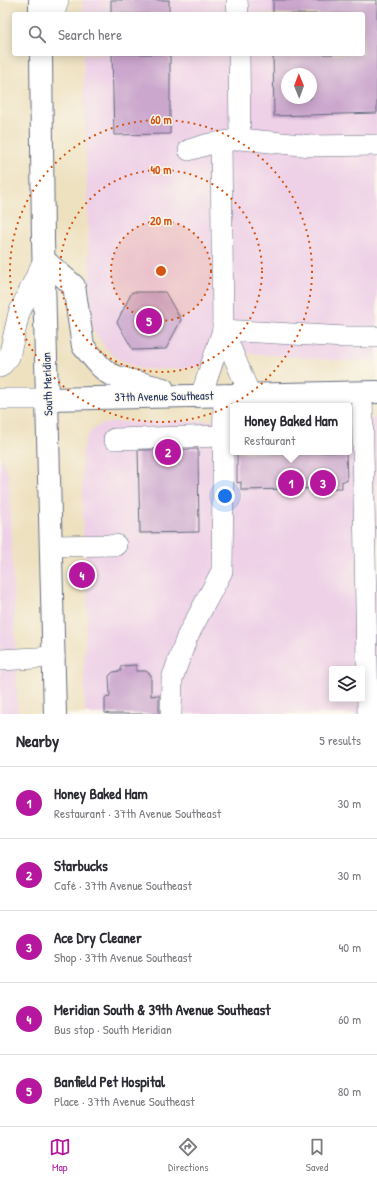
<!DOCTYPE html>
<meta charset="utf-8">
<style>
body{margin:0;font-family:"Patrick Hand",sans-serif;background:#f7f7f7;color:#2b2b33}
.controls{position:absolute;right:12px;bottom:12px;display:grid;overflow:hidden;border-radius:4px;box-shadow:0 2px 10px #0003}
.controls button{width:36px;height:36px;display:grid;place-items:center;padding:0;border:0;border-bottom:1px solid #e1e1e2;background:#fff;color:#2b2b33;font:20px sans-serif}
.compass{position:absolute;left:281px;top:68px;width:36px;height:36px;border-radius:50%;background:#fff;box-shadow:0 2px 10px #0003;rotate:359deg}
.you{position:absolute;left:225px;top:496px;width:14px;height:14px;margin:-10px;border:3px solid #fff;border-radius:50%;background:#1a73e8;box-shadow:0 0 0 6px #1a73e833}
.badge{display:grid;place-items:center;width:26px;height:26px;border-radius:50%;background:#b5179e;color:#fff;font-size:13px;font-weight:700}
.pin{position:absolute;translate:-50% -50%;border:2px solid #fff;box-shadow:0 1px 4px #0006}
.popup{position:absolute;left:230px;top:403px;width:122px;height:52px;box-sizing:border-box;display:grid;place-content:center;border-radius:4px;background:#fff;filter:drop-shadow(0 1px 3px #0005);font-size:13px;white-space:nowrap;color:#7c7c81}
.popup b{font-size:15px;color:#2b2b33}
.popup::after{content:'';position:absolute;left:50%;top:100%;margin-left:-8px;border:8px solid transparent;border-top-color:#fff}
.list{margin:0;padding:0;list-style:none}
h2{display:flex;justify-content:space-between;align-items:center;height:52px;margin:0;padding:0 16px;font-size:17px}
h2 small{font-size:13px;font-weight:400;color:#7c7c81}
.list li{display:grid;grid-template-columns:26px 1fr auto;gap:12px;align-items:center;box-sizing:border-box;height:72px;padding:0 16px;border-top:1px solid #e1e1e2}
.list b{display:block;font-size:15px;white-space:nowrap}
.list p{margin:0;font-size:13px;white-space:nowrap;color:#7c7c81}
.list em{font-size:13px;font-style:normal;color:#7c7c81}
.icon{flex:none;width:22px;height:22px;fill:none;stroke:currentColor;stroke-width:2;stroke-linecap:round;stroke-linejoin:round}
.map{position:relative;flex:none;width:377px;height:714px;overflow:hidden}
.search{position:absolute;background:#fff;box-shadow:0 2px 10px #0003;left:12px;right:12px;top:12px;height:44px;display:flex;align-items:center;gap:10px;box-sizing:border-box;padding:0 14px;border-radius:4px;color:#7c7c81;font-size:15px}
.sheet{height:412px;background:#fff}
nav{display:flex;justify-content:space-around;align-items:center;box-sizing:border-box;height:56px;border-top:1px solid #e1e1e2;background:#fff;font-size:11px;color:#7c7c81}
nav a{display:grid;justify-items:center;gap:2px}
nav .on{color:#b5179e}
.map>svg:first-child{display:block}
.built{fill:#eed0e7;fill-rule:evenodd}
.building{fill:#cba6cd;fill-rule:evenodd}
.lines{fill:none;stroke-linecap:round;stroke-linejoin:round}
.minor-casing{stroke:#656d80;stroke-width:22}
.major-casing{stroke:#656d80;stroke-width:24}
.minor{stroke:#fff;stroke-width:21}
.major{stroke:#fff;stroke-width:22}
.ring{fill:none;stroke:#d45514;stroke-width:2;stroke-dasharray:2 4}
.labels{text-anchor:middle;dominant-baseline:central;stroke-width:3;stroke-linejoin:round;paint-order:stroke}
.street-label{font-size:12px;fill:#1b2f5e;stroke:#fbf7ec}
.centre{fill:#d45514;stroke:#fbf7ec;stroke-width:2}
.ring-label{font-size:12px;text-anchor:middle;font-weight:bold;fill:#d45514;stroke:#fbf7ec;stroke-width:3;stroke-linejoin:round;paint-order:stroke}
</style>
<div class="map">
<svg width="377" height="714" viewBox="0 0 377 714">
<rect width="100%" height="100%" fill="#fbf7ec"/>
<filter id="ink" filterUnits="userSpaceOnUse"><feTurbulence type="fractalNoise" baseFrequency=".025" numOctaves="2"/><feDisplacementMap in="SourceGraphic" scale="8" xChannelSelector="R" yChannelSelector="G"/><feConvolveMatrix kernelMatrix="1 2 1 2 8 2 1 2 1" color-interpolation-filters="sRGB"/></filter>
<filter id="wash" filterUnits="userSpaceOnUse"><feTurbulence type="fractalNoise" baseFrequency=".012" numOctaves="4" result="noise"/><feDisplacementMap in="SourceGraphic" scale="16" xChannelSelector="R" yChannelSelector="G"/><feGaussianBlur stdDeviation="0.9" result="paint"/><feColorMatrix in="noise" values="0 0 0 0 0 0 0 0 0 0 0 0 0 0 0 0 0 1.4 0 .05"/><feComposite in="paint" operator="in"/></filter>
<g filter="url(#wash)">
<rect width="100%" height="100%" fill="#eee1c0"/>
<g class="built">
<path d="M83 0H377V361H342L245 353 221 363 184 369H140L115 357 103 345 91 327 83 54H363V14H83ZM287 74H311V98H287Z"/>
<path d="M377 418V714H85L84 658 87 621V593L83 530 82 453 86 439 92 430 100 425 115 422 233 420V452H349V419ZM332 669H362V699H332Z"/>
<polygon points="0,456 9,474 18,714 0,714"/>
</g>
<g id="blocks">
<g class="building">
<rect x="111" y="0" width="58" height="14"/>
<path d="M273 0H377V113L274 116 273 54H363V14H273ZM287 74H311V98H287Z"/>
<polygon points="112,54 170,54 170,134 114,135"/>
<polygon points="132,292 165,292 181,320 166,349 133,350 117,322"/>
<polygon points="198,449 199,532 140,533 138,450"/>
<polygon points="237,452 346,452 347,481 342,481 342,488 241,490 241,482 237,483"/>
<polygon points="136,665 136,671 146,671 151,675 151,696 159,695 159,714 110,714 105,713 105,698 110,697 109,676 113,672 121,671 121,666"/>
</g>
</g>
</g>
<g filter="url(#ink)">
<use href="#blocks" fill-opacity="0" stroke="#656d80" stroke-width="1"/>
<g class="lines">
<g class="minor-casing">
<g id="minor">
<polyline points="237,0 238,14"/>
<polyline points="54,14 58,0"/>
<polyline points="239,54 240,139 312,146 377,145"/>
<polyline points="189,150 209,144 234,140"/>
<polyline points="0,367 9,357 19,313 44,260"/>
<polyline points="362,393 368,714"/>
<polyline points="250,395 223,330 345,337 377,337"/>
<polyline points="201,396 223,330 221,143"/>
<polyline points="0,399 48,399"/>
<polyline points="114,439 223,436"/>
<polyline points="51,546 116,545"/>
<polyline points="0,660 54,657"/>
<polyline points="171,714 172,679 173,676 187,637 222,571 224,395"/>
</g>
</g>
<g class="major-casing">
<g id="major">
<polyline points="40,0 40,14"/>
<polyline points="41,54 43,240 55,714"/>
<polyline points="44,260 74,286 83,346 100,366 108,373 117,377 163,389"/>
<polyline points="48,399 377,392"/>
</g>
</g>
<use href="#minor" class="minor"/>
<use href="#major" class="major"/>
</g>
</g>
<circle cx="161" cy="271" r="50" fill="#d45514" fill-opacity=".12"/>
<g class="ring">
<circle cx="161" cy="271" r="50"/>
<circle cx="161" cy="271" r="101"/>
<circle cx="161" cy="271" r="151"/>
</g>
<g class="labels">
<g class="street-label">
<text transform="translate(47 384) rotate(-92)">South Meridian</text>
<text transform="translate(164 396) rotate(-1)">37th Avenue Southeast</text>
</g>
</g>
<circle cx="161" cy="271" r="6" class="centre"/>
<g class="ring-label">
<text x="161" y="124">60 m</text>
<text x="161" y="174">40 m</text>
<text x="161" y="225">20 m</text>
</g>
</svg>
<div class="controls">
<button><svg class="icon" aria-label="layers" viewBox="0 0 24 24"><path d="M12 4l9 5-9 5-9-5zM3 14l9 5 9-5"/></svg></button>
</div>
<svg class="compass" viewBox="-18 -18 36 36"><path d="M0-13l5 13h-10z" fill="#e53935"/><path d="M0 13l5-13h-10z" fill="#7c7c81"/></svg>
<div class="you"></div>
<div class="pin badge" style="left:291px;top:483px">1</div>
<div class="popup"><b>Honey Baked Ham</b>Restaurant</div>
<div class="pin badge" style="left:168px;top:452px">2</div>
<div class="pin badge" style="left:323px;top:483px">3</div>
<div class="pin badge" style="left:82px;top:575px">4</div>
<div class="pin badge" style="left:149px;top:321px">5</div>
<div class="search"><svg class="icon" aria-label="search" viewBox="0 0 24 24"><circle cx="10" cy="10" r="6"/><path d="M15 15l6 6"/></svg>Search here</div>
</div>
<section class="sheet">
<h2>Nearby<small>5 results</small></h2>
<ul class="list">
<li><span class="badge">1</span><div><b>Honey Baked Ham</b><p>Restaurant · 37th Avenue Southeast</p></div><em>30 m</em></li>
<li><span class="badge">2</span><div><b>Starbucks</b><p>Café · 37th Avenue Southeast</p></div><em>30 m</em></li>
<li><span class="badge">3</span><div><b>Ace Dry Cleaner</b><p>Shop · 37th Avenue Southeast</p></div><em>40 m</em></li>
<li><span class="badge">4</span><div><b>Meridian South &amp; 39th Avenue Southeast</b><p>Bus stop · South Meridian</p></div><em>60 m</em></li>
<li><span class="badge">5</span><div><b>Banfield Pet Hospital</b><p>Place · 37th Avenue Southeast</p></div><em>80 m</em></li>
</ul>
</section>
<nav>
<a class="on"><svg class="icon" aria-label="map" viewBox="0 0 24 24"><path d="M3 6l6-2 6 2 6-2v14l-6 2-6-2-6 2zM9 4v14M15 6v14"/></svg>Map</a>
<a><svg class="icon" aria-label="directions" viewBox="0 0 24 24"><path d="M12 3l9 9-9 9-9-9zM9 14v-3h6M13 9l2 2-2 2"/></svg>Directions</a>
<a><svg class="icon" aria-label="saved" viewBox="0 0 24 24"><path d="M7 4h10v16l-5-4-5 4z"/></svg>Saved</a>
</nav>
